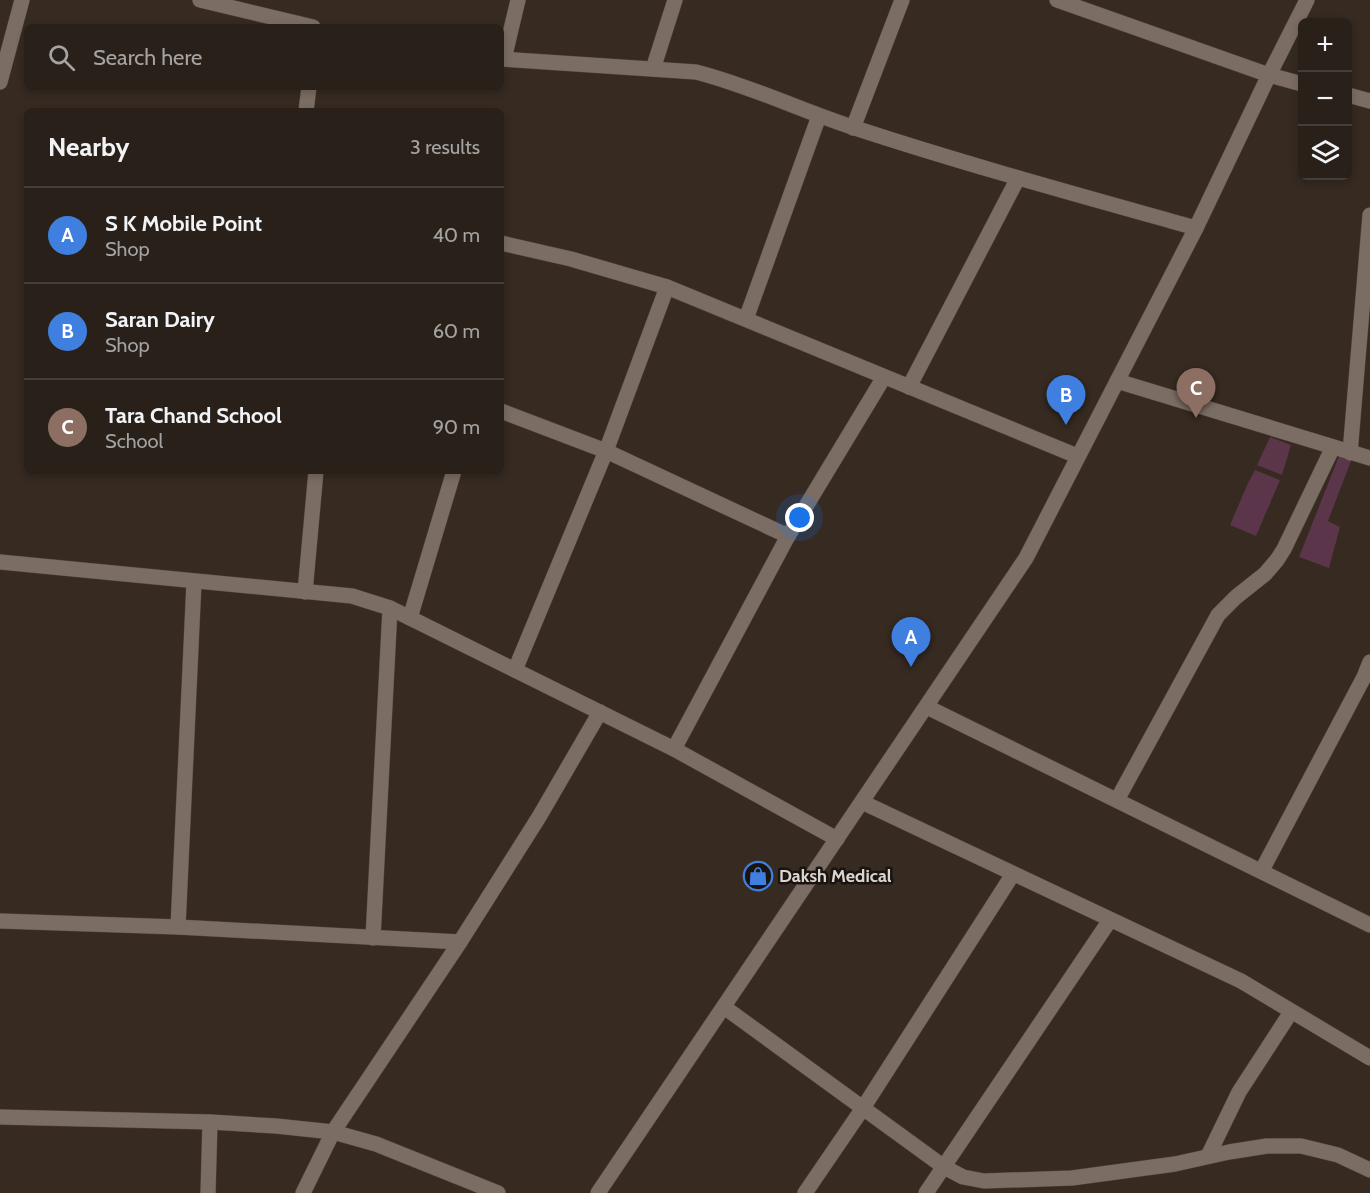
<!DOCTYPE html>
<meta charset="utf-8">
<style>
body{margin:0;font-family:Cabin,sans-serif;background:#302822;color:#f1f3f6}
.controls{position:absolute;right:18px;top:18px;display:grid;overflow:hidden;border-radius:9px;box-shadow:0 3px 9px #0003}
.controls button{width:54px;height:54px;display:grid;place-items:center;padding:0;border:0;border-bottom:2px solid #443e38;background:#282019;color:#f1f3f6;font:30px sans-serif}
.you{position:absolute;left:800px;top:518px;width:21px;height:21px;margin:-15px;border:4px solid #fff;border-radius:50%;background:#1a73e8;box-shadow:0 0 0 9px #1a73e833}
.badge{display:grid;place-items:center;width:39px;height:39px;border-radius:50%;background:#8c9099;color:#fff;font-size:20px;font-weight:700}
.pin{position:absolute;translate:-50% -50px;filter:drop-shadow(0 2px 3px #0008)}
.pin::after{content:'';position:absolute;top:32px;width:21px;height:18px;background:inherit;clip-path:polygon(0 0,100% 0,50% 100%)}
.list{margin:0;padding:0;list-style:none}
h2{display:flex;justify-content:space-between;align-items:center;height:78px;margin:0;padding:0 24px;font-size:26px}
h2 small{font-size:20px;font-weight:400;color:#a5a3a2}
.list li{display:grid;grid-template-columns:39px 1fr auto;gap:18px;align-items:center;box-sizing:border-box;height:96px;padding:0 24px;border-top:2px solid #443e38}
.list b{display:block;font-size:22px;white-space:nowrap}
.list p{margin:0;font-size:20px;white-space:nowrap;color:#a5a3a2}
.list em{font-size:20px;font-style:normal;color:#a5a3a2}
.icon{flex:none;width:33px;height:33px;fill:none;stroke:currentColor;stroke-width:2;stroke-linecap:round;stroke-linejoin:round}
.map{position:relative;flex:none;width:1370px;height:1193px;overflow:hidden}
.search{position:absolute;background:#282019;box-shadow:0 3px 9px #0003;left:24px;top:24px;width:480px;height:66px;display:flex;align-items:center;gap:15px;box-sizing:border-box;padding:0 21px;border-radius:9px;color:#a5a3a2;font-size:22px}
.panel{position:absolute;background:#282019;box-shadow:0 3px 9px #0003;left:24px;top:108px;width:480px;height:366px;border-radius:9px}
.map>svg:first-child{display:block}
.building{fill:#5b3549}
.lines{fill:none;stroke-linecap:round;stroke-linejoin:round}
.street-casing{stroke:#4f453d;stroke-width:16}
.secondary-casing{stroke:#4f453d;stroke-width:16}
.street{stroke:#7b6d63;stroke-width:15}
.secondary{stroke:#7b6d63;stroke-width:15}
.labels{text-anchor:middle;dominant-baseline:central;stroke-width:5;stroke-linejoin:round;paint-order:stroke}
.poi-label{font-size:18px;font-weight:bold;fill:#dcd4ce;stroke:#191410;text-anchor:start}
</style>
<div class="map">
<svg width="1370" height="1193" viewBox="0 0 1370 1193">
<rect width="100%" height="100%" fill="#362a21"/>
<g class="building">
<polygon points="1270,437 1291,445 1282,475 1257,465"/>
<polygon points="1339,456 1351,461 1328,521 1340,527 1329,568 1299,557"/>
<polygon points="1255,470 1280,480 1256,536 1230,525 1248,483"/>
</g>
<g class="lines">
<g class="street-casing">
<g id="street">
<polyline points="200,0 313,27"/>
<polyline points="1057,0 1269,75 1302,84"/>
<path d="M501 59 696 72C751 86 802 111 855 128 968 165 1082 196 1196 228"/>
<polyline points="504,59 518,0"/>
<polyline points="653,69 675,0"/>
<polyline points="0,82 22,0"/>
<polyline points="1348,95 1370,101"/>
<polyline points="306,111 309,87"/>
<polyline points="853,128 902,0"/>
<polyline points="501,243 571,259 667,287 1077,456"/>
<polyline points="746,319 819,116"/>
<polyline points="1117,381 1370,458"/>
<polyline points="909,387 1018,178"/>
<polyline points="501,411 606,451 788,536 674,749"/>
<polyline points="1350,453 1370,215"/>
<polyline points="788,536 884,377"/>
<polyline points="305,592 316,471"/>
<polyline points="410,618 454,471"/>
<polyline points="515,670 606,451 667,287"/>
<polyline points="927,707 1370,925"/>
<polyline points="1117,800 1218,615 1236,597 1265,574 1277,560 1284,549 1333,447"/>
<polyline points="862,802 1241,981 1370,1058"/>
<polyline points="1262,870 1364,677 1370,662"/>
<polyline points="0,921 178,927 460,942"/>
<polyline points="178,927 194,582"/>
<polyline points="373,938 390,608"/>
<polyline points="724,1007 944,1167 963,1177 984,1181 1072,1178 1175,1164 1229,1152 1267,1146 1301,1146 1338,1155 1370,1170"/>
<polyline points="0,1117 210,1122 276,1126 333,1132 376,1144 498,1193"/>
<polyline points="1208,1156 1239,1092 1291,1012"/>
<polyline points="208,1193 210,1122"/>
<polyline points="303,1193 333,1132 460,942 539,817 600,712"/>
<polyline points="805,1193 863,1108 1013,874"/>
<polyline points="926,1193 1110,920"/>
</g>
</g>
<g class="secondary-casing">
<g id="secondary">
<polyline points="0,562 352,596 390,608 674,749 837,839"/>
<polyline points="598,1193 1026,558 1196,228 1269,75 1307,0"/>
</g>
</g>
<use href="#street" class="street"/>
<use href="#secondary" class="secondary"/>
</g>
<defs>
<g id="shop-ring" transform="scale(1.5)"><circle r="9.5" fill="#191410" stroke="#3f7fe0" stroke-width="1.5"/><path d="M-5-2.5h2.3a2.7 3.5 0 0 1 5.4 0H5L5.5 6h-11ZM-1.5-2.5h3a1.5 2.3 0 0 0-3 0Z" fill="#3f7fe0"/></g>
</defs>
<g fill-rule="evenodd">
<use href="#shop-ring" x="758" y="876"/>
</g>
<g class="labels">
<g class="poi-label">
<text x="779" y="876">Daksh Medical</text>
</g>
</g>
</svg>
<div class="controls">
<button>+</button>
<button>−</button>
<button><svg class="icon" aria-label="layers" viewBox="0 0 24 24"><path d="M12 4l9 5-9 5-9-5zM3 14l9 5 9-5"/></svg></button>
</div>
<div class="you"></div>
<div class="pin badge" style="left:911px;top:667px;background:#3f7fe0">A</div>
<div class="pin badge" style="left:1066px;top:425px;background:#3f7fe0">B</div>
<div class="pin badge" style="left:1196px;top:418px;background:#8d6e63">C</div>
<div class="search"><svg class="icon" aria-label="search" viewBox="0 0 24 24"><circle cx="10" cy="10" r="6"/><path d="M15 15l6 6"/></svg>Search here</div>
<section class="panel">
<h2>Nearby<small>3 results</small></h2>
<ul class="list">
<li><span class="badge" style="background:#3f7fe0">A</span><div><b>S K Mobile Point</b><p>Shop</p></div><em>40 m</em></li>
<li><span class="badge" style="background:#3f7fe0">B</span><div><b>Saran Dairy</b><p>Shop</p></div><em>60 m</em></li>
<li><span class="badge" style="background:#8d6e63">C</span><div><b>Tara Chand School</b><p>School</p></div><em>90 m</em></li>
</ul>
</section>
</div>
